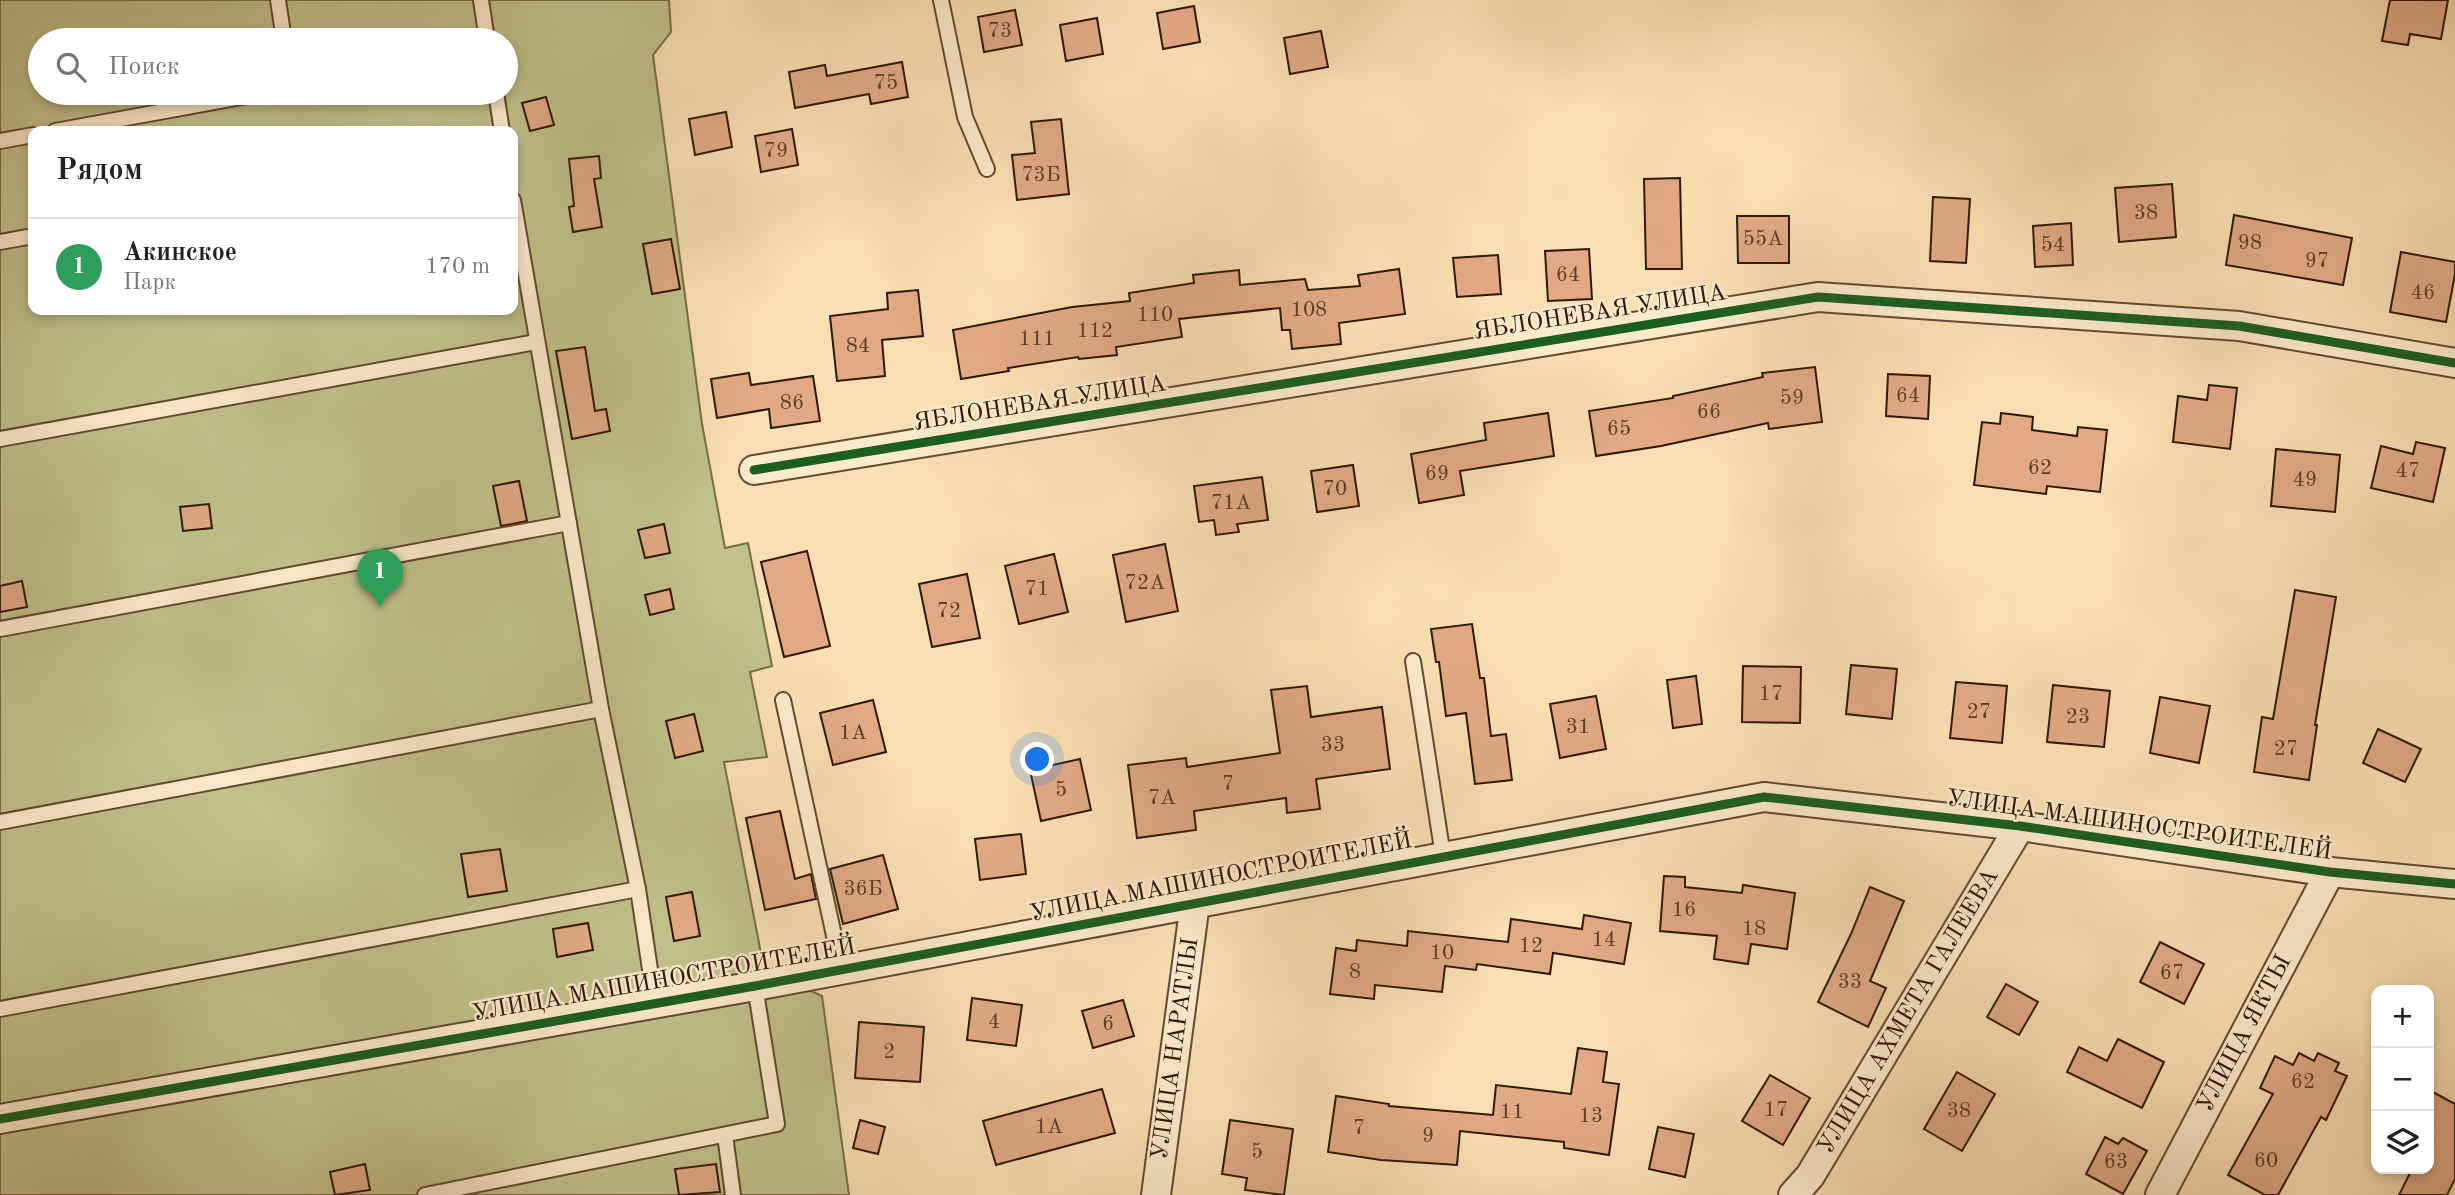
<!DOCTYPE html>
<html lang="ru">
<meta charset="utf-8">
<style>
body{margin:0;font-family:"Old Standard TT",serif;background:#f6f6f6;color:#222}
.controls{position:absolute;right:21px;bottom:21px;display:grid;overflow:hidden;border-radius:14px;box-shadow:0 4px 10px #0003}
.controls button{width:63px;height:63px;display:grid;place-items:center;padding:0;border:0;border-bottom:2px solid #e0e0e0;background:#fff;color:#222;font:35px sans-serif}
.you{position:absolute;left:1038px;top:760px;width:24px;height:24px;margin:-18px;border:5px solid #fff;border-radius:50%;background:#1a73e8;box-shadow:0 0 0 10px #1a73e833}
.badge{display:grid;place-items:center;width:46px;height:46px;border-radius:50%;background:#8f2418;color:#fff;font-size:23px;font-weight:700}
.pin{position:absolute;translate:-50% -58px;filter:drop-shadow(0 2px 4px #0008)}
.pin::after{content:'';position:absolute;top:37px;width:24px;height:21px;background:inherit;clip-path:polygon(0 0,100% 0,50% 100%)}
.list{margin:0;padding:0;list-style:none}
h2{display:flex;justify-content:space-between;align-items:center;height:91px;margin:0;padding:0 28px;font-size:30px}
h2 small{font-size:23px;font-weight:400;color:#767676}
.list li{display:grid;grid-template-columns:46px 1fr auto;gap:21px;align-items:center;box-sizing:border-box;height:98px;padding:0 28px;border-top:2px solid #e0e0e0}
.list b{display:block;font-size:26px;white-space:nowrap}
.list p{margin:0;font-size:23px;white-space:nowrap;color:#767676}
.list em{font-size:23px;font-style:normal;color:#767676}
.icon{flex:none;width:38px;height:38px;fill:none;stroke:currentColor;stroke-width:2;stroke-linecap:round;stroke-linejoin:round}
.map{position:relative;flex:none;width:2455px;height:1195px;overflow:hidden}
.search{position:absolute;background:#fff;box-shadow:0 4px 10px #0003;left:28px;top:28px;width:490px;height:77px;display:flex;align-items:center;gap:18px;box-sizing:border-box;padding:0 24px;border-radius:38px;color:#767676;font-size:26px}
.panel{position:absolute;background:#fff;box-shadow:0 4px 10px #0003;left:28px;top:126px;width:490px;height:189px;border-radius:14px}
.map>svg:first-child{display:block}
.green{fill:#c1c18a;stroke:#786c48;stroke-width:2;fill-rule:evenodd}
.building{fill:#e1aa85;stroke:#301705;stroke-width:2}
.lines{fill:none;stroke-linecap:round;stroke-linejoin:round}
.service-casing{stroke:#624930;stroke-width:18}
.minor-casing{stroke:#624930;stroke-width:32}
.service{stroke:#fceacd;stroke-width:14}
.minor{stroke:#fceacd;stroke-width:28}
.cycleway-casing{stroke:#fceacd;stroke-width:13}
.cycleway{stroke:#1b5e20;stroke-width:9}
.labels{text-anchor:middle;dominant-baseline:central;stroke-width:5;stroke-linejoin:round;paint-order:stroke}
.number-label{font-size:21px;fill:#5c3c25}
.street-label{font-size:24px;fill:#301705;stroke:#fceacd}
</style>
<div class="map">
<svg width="2455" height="1195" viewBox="0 0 2455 1195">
<rect width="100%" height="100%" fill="#fadfb2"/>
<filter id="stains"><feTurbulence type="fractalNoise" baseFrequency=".00286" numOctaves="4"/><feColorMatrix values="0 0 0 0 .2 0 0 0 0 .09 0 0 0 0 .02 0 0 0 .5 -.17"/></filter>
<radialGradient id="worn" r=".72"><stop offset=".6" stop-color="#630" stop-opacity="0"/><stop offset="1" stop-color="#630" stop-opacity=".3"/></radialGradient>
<path class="green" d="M0 0H669L671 32 653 55 702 424 725 548 748 543 772 666 750 672 767 757 724 762 764 969 822 996 849 1195H0ZM40 40H506V93H40ZM33 131H513V310H33Z"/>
<g class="building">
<polygon points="2390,0 2448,0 2441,39 2410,34 2408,45 2382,41"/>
<polygon points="1194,6 1200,42 1163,49 1157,13"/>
<polygon points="1015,10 1022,45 984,52 978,17"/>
<polygon points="1097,18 1103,54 1066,61 1060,25"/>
<polygon points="1321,31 1328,67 1290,74 1284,38"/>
<polygon points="902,62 908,97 871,104 869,94 795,108 789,72 825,65 827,76"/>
<polygon points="546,97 554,125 530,131 522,103"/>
<polygon points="726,112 732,147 695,155 689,119"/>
<polygon points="1061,119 1069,194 1017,200 1012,155 1035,153 1031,122"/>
<polygon points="792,129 798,165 761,172 755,136"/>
<polygon points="599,156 601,178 594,179 602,227 573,232 569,207 574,206 569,159"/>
<polygon points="1680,178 1682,269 1646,269 1644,179"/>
<polygon points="2172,184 2176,237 2119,242 2115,188"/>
<polygon points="1933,197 1970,199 1966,263 1930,261"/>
<polygon points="2234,215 2352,238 2343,285 2226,265"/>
<polygon points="1737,216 1789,216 1789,263 1738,263"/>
<polygon points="2071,223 2073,265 2035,267 2033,226"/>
<polygon points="671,239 680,289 652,294 643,244"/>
<polygon points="1589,249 1592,299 1548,301 1545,251"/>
<polygon points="2401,252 2455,262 2455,274 2446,322 2390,312"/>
<polygon points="1498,255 1501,294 1457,297 1453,258"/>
<polygon points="1399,269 1405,314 1339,323 1341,344 1292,349 1290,330 1282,330 1280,308 1179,319 1182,337 1116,347 1117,355 1079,359 1078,357 1008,368 1009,371 961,379 953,330 1072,307 1130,301 1129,293 1194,283 1193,275 1239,270 1240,285 1305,279 1308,290 1360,286 1358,275"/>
<polygon points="918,290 923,336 882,340 885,376 837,381 830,316 888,309 887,293"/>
<polygon points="585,347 595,411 606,409 610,431 572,439 556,351"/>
<polygon points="1815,367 1822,422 1769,429 1768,423 1661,446 1596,456 1589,411 1673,398 1673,396 1763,377 1762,373"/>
<polygon points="749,373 751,385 813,376 820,421 771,428 769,409 717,418 711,379"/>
<polygon points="1888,374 1930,376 1928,419 1886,416"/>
<polygon points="2209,385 2237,388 2230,449 2173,442 2178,396 2207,400"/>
<polygon points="1548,413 1554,456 1460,471 1464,495 1419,503 1411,454 1486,440 1484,423"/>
<polygon points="2001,413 2033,417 2032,430 2077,436 2078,427 2107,430 2100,492 2047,486 2046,494 1974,485 1982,422 2000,424"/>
<polygon points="2416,442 2445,448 2433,502 2371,488 2381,446 2413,454"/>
<polygon points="2276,449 2340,455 2335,512 2271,506"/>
<polygon points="1353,465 1359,506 1317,512 1311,471"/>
<polygon points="1262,477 1268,520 1237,524 1239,532 1216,535 1214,520 1199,522 1194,486"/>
<polygon points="519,481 527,521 501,526 493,486"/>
<polygon points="209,504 212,528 183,531 180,507"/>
<polygon points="664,524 670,553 645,558 638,530"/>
<polygon points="1165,544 1178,611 1126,622 1113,555"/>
<polygon points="807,551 830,646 784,657 761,562"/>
<polygon points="1054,554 1068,612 1019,624 1005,566"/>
<polygon points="967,574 980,638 932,647 919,584"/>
<polygon points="22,581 27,607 0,612 0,586"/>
<polygon points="670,589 674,609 650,615 645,595"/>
<polygon points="2295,590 2336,597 2315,725 2317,725 2309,780 2254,772 2262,717 2273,719"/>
<polygon points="1472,624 1480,678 1484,678 1491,736 1506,734 1512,780 1475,784 1466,713 1446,716 1439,662 1436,662 1431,629"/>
<polygon points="1851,665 1897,669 1892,719 1846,714"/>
<polygon points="1743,666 1801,667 1800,723 1742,722"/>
<polygon points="1696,676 1702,724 1673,728 1667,680"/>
<polygon points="1956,682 2007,686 2002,743 1950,738"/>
<polygon points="2053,685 2110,691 2104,747 2047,742"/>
<polygon points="1307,686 1311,717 1382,707 1390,769 1316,779 1320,809 1287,813 1286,798 1194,811 1196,830 1137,838 1128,765 1186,758 1187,767 1280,753 1271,690"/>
<polygon points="1596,696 1606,749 1560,758 1550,704"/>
<polygon points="2160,697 2210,706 2199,763 2150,753"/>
<polygon points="873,700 886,752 833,765 820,713"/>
<polygon points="694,714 703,751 675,758 666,721"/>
<polygon points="2378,729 2421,749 2405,782 2363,763"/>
<polygon points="1080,759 1091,810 1041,821 1030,770"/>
<polygon points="780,811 795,879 811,874 816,899 765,910 746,818"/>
<polygon points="1021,834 1026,874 980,880 975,839"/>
<polygon points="500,849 507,891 468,897 461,854"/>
<polygon points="883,855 898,909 843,924 830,869"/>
<polygon points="1664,876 1685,877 1685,887 1742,893 1743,885 1795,893 1787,949 1751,944 1748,964 1714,959 1717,936 1660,931"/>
<polygon points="1870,887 1904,901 1870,981 1886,988 1868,1027 1818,1002 1851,934"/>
<polygon points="692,892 700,936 674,941 666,897"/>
<polygon points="1584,915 1631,923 1624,964 1553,953 1550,974 1477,964 1476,970 1445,966 1442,992 1375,985 1374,999 1330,994 1336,948 1356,951 1357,940 1407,946 1408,931 1508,942 1511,919 1582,929"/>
<polygon points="588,923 593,950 557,957 553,929"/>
<polygon points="2160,942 2204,964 2184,1004 2140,982"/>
<polygon points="2006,984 2038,1002 2019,1035 1987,1017"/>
<polygon points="972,998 1022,1005 1016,1046 967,1040"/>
<polygon points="1123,1000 1134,1036 1093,1048 1082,1011"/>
<polygon points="859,1022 924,1027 920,1082 855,1078"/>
<polygon points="2118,1039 2164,1062 2142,1108 2067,1072 2079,1047 2107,1061"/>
<polygon points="1578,1048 1607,1052 1603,1082 1619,1084 1609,1155 1564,1148 1564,1142 1460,1131 1457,1165 1381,1160 1328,1152 1336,1096 1389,1104 1389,1106 1493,1115 1496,1085 1571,1094"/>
<polygon points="2299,1053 2314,1061 2318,1053 2339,1063 2335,1071 2347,1076 2326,1120 2321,1117 2278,1195 2265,1195 2228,1175 2273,1094 2260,1088 2275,1056 2293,1065"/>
<polygon points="1957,1072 1995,1094 1962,1151 1924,1129"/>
<polygon points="1770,1075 1810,1098 1783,1145 1742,1121"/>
<polygon points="1102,1089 1115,1133 996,1165 983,1121"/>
<polygon points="2429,1090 2455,1104 2455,1179 2447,1195 2399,1195 2412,1169 2429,1169"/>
<polygon points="860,1120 885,1127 878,1154 853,1148"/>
<polygon points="1230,1120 1293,1129 1284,1195 1245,1190 1247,1178 1222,1174"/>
<polygon points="1658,1127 1694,1134 1685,1177 1649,1169"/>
<polygon points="2105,1137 2118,1144 2123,1138 2147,1151 2123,1194 2086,1174"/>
<polygon points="365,1164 370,1190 335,1195 330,1172"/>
<polygon points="716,1164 720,1192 679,1195 675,1169"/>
</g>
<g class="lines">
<g class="service-casing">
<g id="service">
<polyline points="278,0 284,40"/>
<polyline points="481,0 487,40"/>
<polyline points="941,0 965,117 987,169"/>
<polyline points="496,93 502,131"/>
<polyline points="55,131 264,93"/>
<polyline points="0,141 33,135"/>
<polyline points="513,200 601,709 638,889 655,1003"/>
<polyline points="0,242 33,236"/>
<polyline points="0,439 536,342"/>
<polyline points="0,629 569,523"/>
<polyline points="1413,661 1443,856"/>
<polyline points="783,700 841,968"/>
<polyline points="0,822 601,709"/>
<polyline points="0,1009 638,889"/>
<polyline points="725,1135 733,1195"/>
<polyline points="425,1195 777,1124 755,986"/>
</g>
</g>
<g class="minor-casing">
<g id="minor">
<polyline points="754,470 1818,297 2239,326 2455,363"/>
<polyline points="0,1119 755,986 1764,797 2020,826 2330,872 2455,884"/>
<polyline points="1156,1195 1195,903"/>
<polyline points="1793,1195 1810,1176 2020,826"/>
<polyline points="2160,1195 2330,872"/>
</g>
</g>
<use href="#service" class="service"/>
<use href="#minor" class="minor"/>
<g class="cycleway-casing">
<g id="cycleway">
<polyline points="754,470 1818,297 2239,326 2455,363"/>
<polyline points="0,1119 755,986 1764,797 2020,826 2330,872 2455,884"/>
</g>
</g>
<use href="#cycleway" class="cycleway"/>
</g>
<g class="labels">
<g class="number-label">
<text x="1000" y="31">73</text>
<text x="886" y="83">75</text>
<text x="776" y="151">79</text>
<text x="1041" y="175">73Б</text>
<text x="2146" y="213">38</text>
<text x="1763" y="239">55А</text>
<text x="2250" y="243">98</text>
<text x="2053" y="245">54</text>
<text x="2317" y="261">97</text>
<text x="1568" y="275">64</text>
<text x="2423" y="293">46</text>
<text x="1309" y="310">108</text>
<text x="1155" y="315">110</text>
<text x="1095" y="331">112</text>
<text x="1037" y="339">111</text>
<text x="858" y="346">84</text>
<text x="1908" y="396">64</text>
<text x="1792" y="398">59</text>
<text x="792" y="403">86</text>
<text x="1709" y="412">66</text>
<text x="1619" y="429">65</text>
<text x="2040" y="468">62</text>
<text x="2408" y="471">47</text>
<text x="1437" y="474">69</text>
<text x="2305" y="480">49</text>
<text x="1335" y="489">70</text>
<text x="1231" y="503">71А</text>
<text x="1145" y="583">72А</text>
<text x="1037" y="589">71</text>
<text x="949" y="611">72</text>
<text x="1771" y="694">17</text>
<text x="1979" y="712">27</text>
<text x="2078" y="717">23</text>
<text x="1578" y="727">31</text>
<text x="853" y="733">1А</text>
<text x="1333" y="745">33</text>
<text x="2286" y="749">27</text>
<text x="1228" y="784">7</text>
<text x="1061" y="790">5</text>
<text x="1162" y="798">7А</text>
<text x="863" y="889">36Б</text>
<text x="1684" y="910">16</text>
<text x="1754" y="929">18</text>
<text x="1604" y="940">14</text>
<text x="1531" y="946">12</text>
<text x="1442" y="953">10</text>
<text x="1355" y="972">8</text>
<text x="2172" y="973">67</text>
<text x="1850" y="982">33</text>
<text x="994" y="1022">4</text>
<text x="1108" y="1024">6</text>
<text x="889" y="1052">2</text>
<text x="2303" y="1082">62</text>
<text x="1776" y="1110">17</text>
<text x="1959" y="1111">38</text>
<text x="1512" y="1112">11</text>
<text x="1591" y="1116">13</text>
<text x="1049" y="1127">1А</text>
<text x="1359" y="1128">7</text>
<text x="1428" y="1136">9</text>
<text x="1257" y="1152">5</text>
<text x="2266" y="1161">60</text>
<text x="2116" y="1162">63</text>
</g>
<g class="street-label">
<text transform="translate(1600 313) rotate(-9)">ЯБЛОНЕВАЯ УЛИЦА</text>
<text transform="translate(1040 404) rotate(-9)">ЯБЛОНЕВАЯ УЛИЦА</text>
<text transform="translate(2139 826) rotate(8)">УЛИЦА МАШИНОСТРОИТЕЛЕЙ</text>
<text transform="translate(1221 878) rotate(-11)">УЛИЦА МАШИНОСТРОИТЕЛЕЙ</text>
<text transform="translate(664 981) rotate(-10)">УЛИЦА МАШИНОСТРОИТЕЛЕЙ</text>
<text transform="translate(1909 1012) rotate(-59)">УЛИЦА АХМЕТА ГАЛЕЕВА</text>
<text transform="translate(2245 1034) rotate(-62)">УЛИЦА ЯКТЫ</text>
<text transform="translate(1176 1049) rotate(-82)">УЛИЦА НАРАТЛЫ</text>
</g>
</g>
<rect width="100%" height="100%" filter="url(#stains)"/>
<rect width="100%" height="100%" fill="url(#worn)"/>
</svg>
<div class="controls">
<button>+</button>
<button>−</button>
<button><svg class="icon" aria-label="layers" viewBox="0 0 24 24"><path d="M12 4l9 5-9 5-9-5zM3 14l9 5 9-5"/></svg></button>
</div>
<div class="you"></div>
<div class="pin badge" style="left:380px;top:607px;background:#2e9e5b">1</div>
<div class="search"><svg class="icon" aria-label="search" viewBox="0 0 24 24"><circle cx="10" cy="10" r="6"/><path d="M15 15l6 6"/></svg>Поиск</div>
<section class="panel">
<h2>Рядом<small></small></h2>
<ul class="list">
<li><span class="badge" style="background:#2e9e5b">1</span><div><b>Акинское</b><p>Парк</p></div><em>170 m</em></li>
</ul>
</section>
</div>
